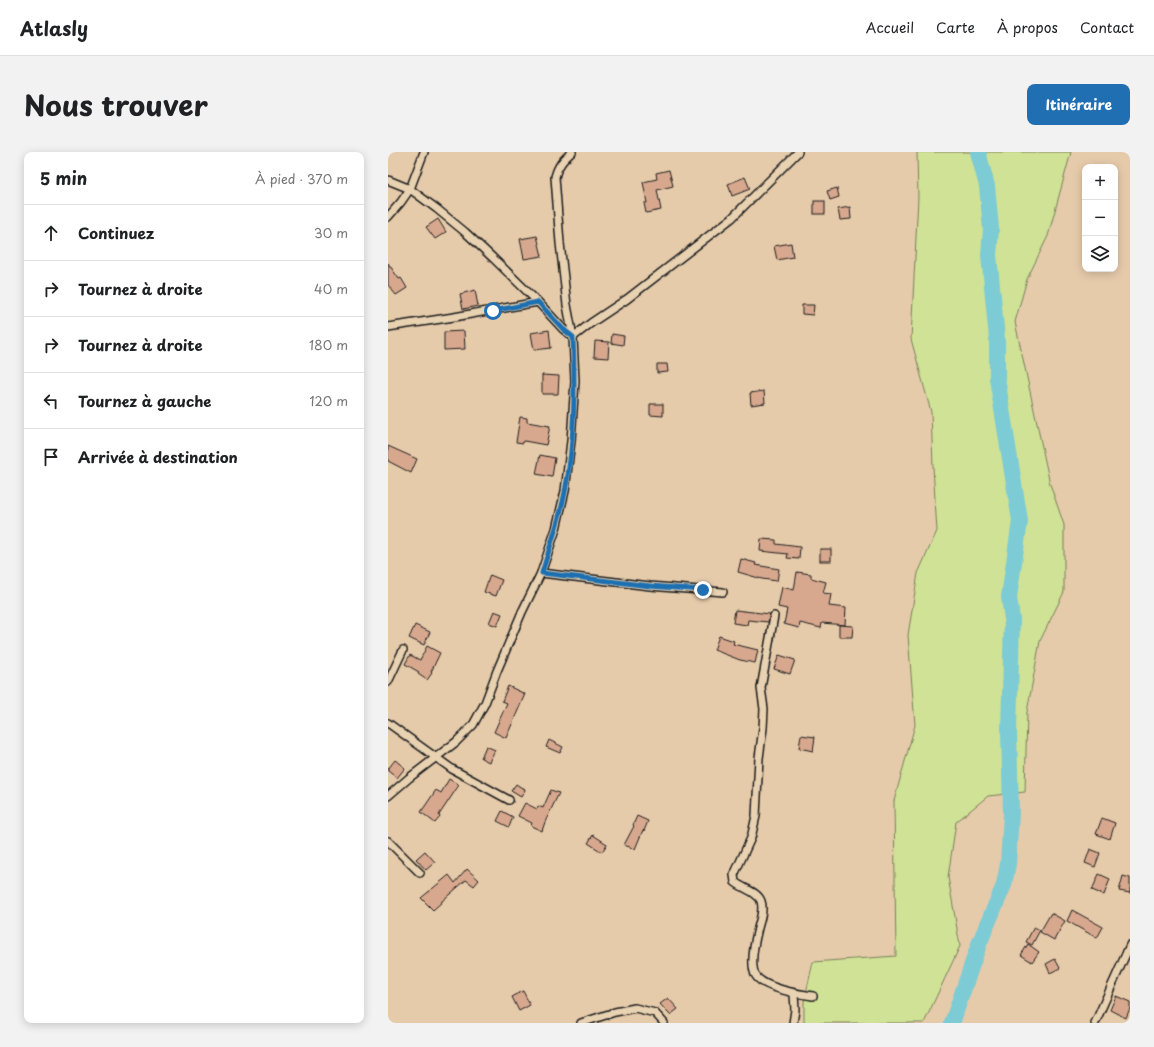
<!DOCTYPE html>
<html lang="fr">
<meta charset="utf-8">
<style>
body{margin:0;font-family:"Playpen Sans",sans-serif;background:#f2f2f2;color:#202124}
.controls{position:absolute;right:12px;top:12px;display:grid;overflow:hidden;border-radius:8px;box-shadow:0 2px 10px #0003}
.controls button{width:36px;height:36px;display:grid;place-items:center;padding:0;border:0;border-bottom:1px solid #e0e0e0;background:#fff;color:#202124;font:20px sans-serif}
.stop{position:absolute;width:12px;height:12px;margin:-9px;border:3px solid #1f6fb2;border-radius:50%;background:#fff}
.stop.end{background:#1f6fb2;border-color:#fff;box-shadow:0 1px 4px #0008}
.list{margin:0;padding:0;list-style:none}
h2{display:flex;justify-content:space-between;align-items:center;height:52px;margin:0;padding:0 16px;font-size:17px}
h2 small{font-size:13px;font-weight:400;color:#757577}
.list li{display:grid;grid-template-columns:26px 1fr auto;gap:12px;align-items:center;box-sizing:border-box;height:56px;padding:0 16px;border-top:1px solid #e0e0e0}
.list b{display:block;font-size:15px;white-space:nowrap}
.list em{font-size:13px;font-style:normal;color:#757577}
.icon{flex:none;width:22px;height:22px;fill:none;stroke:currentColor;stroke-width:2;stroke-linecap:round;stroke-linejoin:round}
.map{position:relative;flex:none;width:742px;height:871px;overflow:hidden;border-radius:8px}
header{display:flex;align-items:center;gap:24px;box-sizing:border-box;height:56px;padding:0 20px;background:#fff;border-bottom:1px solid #e0e0e0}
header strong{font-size:19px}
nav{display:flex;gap:22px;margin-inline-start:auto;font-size:14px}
.intro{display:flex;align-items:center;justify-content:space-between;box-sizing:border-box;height:96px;padding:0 24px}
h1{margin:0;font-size:28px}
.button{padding:10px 18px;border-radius:8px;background:#1f6fb2;color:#fff;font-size:14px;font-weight:700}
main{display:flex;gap:24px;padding:0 24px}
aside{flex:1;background:#fff;border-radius:8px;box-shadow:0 2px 10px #0003}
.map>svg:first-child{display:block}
.green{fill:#d0e296;stroke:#767f59}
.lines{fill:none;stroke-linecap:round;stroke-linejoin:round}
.river{stroke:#7bcbd5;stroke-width:16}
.building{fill:#d8a88e;stroke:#1c1c1c}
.street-casing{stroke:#1c1c1c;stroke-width:10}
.street{stroke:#e8d2b1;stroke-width:7}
.route{stroke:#1f6fb2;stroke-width:5}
</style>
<header>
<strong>Atlasly</strong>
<nav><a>Accueil</a><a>Carte</a><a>À propos</a><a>Contact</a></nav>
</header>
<div class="intro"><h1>Nous trouver</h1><a class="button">Itinéraire</a></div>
<main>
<aside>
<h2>5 min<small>À pied · 370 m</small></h2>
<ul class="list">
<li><svg class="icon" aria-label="ahead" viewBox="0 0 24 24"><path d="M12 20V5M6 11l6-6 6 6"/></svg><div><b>Continuez</b></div><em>30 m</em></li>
<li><svg class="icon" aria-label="right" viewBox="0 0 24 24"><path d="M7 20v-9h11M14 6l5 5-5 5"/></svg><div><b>Tournez à droite</b></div><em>40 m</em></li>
<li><svg class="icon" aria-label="right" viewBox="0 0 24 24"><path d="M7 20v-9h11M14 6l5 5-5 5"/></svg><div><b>Tournez à droite</b></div><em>180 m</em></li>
<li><svg class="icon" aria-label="left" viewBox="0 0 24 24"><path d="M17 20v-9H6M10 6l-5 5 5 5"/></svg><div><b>Tournez à gauche</b></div><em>120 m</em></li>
<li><svg class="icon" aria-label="arrive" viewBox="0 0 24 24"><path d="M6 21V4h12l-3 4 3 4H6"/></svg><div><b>Arrivée à destination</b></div></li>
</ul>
</aside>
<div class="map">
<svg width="742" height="871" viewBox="0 0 742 871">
<rect width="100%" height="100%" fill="#e6cbab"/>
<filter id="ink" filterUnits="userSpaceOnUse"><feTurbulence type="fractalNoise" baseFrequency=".025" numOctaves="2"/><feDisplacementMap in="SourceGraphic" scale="8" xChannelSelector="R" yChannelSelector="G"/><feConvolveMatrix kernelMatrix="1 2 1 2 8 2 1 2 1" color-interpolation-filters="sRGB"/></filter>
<g filter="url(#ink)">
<polygon class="green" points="529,0 683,0 660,84 639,127 627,170 662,332 676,373 676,440 652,489 639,560 637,640 600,644 568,670 560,725 572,794 536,871 416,871 416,850 425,810 508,804 506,649 527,573 520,483 530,421 549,379 545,315 543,260 523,187 530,45"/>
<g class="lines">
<polyline class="river" points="564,871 591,792 616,733 620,712 623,661 621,579 624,467 621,445 632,369 609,226 609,187 601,103 603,77 599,34 590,0"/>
</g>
<g class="building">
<polygon points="281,18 285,34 269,38 273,58 258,61 256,51 259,51 255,30 269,27 268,21"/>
<polygon points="357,25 362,37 344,44 340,32"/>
<polygon points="449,36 451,45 442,48 439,39"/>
<rect x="426" y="49" width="11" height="13"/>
<polygon points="462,55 463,67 452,68 450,57"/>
<polygon points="50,67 58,80 47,87 38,75"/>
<polygon points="149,84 154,104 136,107 132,87"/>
<polygon points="403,91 405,105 389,108 386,94"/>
<polygon points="0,111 11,127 13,126 19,136 8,143 0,133"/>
<polygon points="87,138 90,154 75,157 72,142"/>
<polygon points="414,153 426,153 425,163 414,162"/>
<polygon points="161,178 163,196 146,198 143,181"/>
<polygon points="76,179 77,197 56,198 56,180"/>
<polygon points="224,182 236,184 235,193 223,191"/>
<polygon points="207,189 221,190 220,206 206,205"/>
<polygon points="269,212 279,212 280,220 269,221"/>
<polygon points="154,223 171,224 170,242 154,242"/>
<polygon points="376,239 377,251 363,253 362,241"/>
<polygon points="262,252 275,252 275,264 262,263"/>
<polygon points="132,265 139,266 139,270 162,274 158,293 136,289 135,291 128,290"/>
<polygon points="0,294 29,307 23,321 0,309"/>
<polygon points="152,303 167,306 164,325 148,322"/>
<polygon points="373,387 388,388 388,392 412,395 411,407 399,406 400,402 372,399"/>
<rect x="432" y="397" width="11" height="12"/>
<polygon points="353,407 368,411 367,413 391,417 389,429 374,427 350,420"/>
<polygon points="409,420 423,422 423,426 438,430 435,441 443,442 441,454 458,456 457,473 434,471 433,476 412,471 411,476 396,472 399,457 390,455 394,435 406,438"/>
<polygon points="102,423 114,428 108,444 96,440"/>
<polygon points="347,458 382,462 380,470 360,468 359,473 345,471"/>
<polygon points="106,459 114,462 109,474 101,471"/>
<polygon points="27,473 42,480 36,493 21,486"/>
<polygon points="451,473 465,474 464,485 451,485"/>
<polygon points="331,484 346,489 345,492 370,498 367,511 352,508 326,498"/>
<polygon points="39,494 52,501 43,520 44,521 39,528 30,522 31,520 17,512 22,503 32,508"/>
<polygon points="391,503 407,508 402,522 386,517"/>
<polygon points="120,534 137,542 118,586 106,580 119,551 114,549"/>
<polygon points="413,583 427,585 425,599 411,596"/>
<polygon points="161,588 175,595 172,601 158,595"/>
<polygon points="98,594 107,598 101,610 93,606"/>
<polygon points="7,608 17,616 9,626 0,619 0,617"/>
<polygon points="61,627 71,633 51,663 52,665 47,671 33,660 48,638 53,641"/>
<polygon points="128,632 137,638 133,645 123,639"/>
<polygon points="163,638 171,641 157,670 154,679 143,674 144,671 130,664 137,651 149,657 150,654 155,656"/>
<polygon points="114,659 125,665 121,675 109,669"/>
<polygon points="249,664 260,669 256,679 255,678 247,697 236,693 246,674 245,673"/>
<polygon points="714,666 727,671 722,687 708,682"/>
<polygon points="205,683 219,692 214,700 200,691"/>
<polygon points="702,697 712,701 707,715 697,711"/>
<polygon points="37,699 47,710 38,718 28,707"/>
<polygon points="79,717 91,728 86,734 78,728 54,749 54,750 45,758 33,746 61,723 67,731"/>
<polygon points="711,722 722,727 716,743 704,738"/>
<polygon points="735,724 742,726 742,741 731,739"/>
<polygon points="684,758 715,775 709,786 679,769"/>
<polygon points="663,761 677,769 666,788 652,780"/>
<polygon points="646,775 652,778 644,793 638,790"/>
<polygon points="640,792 651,800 644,810 633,803"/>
<polygon points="667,807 672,816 662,821 658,812"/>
<polygon points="135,839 142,853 131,859 124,845"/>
<polygon points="728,844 742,850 742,856 738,866 722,858"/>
<polygon points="280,846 290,857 282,863 272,852"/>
</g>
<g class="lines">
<g class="street-casing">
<g id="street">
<polyline points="0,28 22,37 49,57 77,80 105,106 150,150 175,177 185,185"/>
<polyline points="0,65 13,50 22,37 36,0"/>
<polyline points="0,175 66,165 150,150"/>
<polyline points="185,185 203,171 239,147 344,66 410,0"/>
<polyline points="153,421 262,434 335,440"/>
<path d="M386 464 373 536 376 557 375 576 371 606 368 664 363 686 346 723 347 730C355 737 369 739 373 749 376 758 372 768 370 776 367 788 361 814 368 824 376 836 411 842 425 844"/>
<polyline points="0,530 15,498"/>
<polyline points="0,571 64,617 121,648"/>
<path d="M0 644 21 626 68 590 85 573 97 551 109 519 134 460 153 421 168 377 177 339 183 289 187 229 185 185 179 153 172 91 167 25C170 13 175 8 184 0"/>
<polyline points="0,689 32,721"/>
<polyline points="193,871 227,860 247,856 267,861 276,871"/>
<polyline points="405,871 407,858 406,842"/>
<polyline points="707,871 742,793"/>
</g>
</g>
<use href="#street" class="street"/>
</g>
</g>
<g class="lines" filter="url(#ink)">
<path class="route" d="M105 159 150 150 175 177 185 185C187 236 187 289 177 340 172 367 162 394 154 421L262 434 315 438"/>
</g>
</svg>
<div class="controls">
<button>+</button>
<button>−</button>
<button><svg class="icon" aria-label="layers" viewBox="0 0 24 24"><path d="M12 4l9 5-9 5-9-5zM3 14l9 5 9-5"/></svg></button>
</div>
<div class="stop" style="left:105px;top:159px"></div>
<div class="stop end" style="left:315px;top:438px"></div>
</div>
</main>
